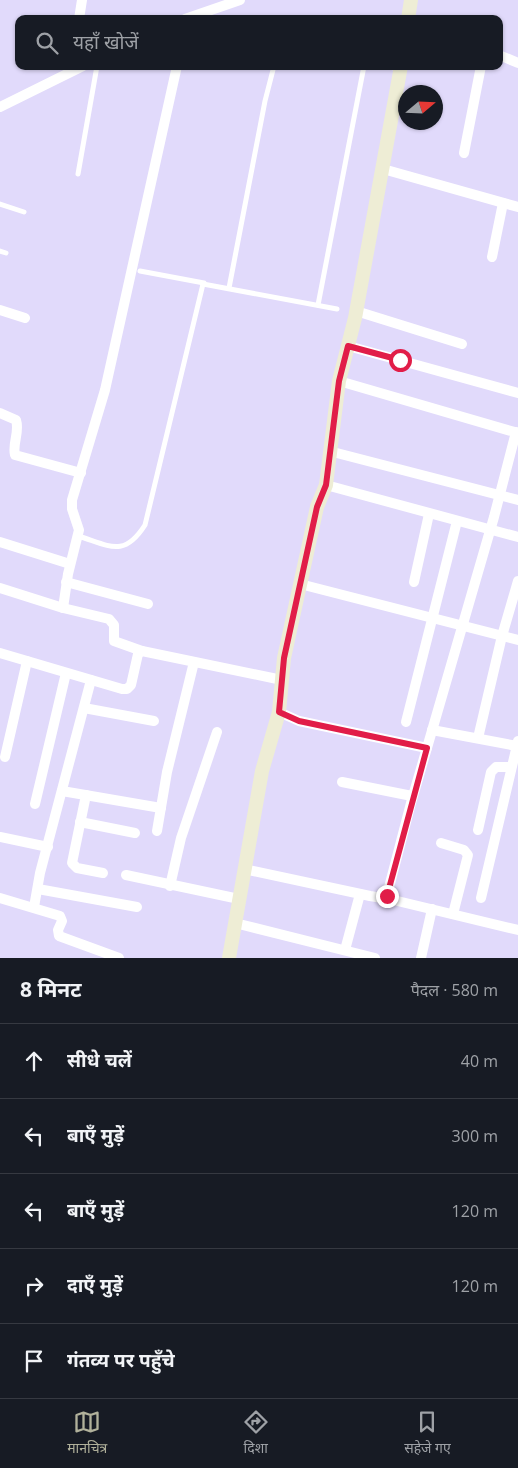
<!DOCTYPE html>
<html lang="hi">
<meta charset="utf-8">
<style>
body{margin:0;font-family:"Open Sans","Noto Sans Devanagari",sans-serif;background:#20242c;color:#f1f3f6}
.compass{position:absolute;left:398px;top:85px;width:45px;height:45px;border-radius:50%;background:#171b24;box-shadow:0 1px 4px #0004;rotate:71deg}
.stop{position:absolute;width:15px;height:15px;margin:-11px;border:4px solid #e11d48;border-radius:50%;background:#fff}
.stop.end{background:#e11d48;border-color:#fff;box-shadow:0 1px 5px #0008}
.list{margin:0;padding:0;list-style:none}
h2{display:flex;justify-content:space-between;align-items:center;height:65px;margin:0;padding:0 20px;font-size:21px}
h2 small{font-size:16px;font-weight:400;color:#9ea1a6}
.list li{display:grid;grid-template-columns:32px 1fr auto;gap:15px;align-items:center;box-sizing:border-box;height:75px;padding:0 20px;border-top:1px solid #363941}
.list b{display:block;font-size:19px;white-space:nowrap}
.list em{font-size:16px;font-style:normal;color:#9ea1a6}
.icon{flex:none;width:28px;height:28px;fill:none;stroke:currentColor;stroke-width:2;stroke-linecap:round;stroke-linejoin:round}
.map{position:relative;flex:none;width:518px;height:958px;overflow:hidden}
.search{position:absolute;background:#171b24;box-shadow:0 1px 4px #0004;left:15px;right:15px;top:15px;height:55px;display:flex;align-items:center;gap:12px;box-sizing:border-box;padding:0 18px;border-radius:10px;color:#9ea1a6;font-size:19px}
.sheet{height:440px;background:#171b24}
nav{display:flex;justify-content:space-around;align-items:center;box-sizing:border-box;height:70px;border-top:1px solid #363941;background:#171b24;font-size:14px;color:#9ea1a6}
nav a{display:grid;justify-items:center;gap:2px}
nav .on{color:#b1b19b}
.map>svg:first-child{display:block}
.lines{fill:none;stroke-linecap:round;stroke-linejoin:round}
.lane{stroke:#fff;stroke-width:5}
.street{stroke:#fff;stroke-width:10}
.secondary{stroke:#eeedd5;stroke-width:14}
.route{stroke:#e11d48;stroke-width:6}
</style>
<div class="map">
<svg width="518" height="958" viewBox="0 0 518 958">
<rect width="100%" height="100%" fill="#e1dafb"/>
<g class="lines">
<g class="lane">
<polyline points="383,66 400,69"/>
<polyline points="78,174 97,66"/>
<polyline points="0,204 24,212"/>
<polyline points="0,251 6,253"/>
<polyline points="140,271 204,283"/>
<polyline points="229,288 265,101 274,66"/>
<polyline points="318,305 364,66"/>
<path d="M78 536C110 546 124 558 145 525L203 284 337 309"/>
</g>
<g class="street">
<polyline points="79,19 82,0"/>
<polyline points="185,19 240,0"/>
<polyline points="499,55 518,63"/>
<polyline points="0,107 83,66"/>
<polyline points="464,153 481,66"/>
<polyline points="383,169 518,207"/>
<polyline points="492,257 503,203"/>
<polyline points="0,310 25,318"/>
<polyline points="356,311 462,344"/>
<polyline points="348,346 518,393"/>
<polyline points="339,381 518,433"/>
<path d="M0 413 16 420C20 432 12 444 15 455L81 473"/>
<polyline points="329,451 518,500"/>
<polyline points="326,485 518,537"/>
<polyline points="0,542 70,564"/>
<polyline points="66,582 148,604"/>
<polyline points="414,582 429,514"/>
<polyline points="300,584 518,640"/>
<polyline points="0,588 63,608 109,619 114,625 114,641 142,651"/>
<polyline points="63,608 68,574 79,530 72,509 72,500 105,390 177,66"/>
<polyline points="0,653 122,689 127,689 131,685 138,654 142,651 282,680"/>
<polyline points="84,708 154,721"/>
<polyline points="279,712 299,721 427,748"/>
<polyline points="406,722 457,521"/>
<polyline points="432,730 517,746"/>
<polyline points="478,738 502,636 518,581"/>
<polyline points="5,757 27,661"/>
<polyline points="342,782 412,796"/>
<polyline points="62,791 161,808"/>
<polyline points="86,795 72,863 77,868 103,873"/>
<polyline points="35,804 66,673"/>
<polyline points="80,822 135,833"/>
<polyline points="478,830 491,772 496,767 511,767"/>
<polyline points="157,831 167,772 194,662"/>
<polyline points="0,837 48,847"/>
<polyline points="441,843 464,850 468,855 453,914"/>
<polyline points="244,869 370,896 382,898 387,895 411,803 494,517 516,432"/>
<polyline points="126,875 239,899"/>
<polyline points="170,886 181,838 217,732"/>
<polyline points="38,889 137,907"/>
<polyline points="0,898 60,916 62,921 58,930 59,936 119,958"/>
<polyline points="385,898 518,930"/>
<polyline points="481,898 518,741"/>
<polyline points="34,907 40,873 91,680"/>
<polyline points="235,923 375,958"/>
<polyline points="345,950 360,894"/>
<polyline points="421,958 432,909"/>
</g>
<g class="secondary">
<polyline points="408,19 411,0"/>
<polyline points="229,958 262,771 279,712 284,658 317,507 326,485 339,381 355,318 401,66"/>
</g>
</g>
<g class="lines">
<polyline class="route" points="387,896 427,748 299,721 279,712 284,658 317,507 326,485 339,381 348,346 400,360"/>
</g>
</svg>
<svg class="compass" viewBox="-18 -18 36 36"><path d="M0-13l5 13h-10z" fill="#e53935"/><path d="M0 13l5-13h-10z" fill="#9ea1a6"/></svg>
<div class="stop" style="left:400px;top:360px"></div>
<div class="stop end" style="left:387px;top:896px"></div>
<div class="search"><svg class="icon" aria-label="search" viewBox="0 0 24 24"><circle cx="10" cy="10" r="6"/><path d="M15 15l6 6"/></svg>यहाँ खोजें</div>
</div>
<section class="sheet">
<h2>8 मिनट<small>पैदल · 580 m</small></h2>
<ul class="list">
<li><svg class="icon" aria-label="ahead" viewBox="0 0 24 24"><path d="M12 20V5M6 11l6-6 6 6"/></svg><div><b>सीधे चलें</b></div><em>40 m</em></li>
<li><svg class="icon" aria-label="left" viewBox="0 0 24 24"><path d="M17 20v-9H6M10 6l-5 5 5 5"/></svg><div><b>बाएँ मुड़ें</b></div><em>300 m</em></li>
<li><svg class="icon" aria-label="left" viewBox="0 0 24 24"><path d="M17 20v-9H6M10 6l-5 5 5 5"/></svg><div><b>बाएँ मुड़ें</b></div><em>120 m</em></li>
<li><svg class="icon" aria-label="right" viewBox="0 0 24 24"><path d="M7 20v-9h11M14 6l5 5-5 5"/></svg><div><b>दाएँ मुड़ें</b></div><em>120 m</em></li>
<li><svg class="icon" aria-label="arrive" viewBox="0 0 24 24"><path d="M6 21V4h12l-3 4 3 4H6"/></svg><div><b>गंतव्य पर पहुँचे</b></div></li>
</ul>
</section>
<nav>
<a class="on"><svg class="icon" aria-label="map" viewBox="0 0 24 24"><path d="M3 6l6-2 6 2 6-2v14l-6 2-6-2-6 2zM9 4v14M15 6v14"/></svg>मानचित्र</a>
<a><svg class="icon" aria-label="directions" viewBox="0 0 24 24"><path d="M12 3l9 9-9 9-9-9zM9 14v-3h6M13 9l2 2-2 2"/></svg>दिशा</a>
<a><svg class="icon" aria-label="saved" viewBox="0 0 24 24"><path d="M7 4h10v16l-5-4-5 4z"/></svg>सहेजे गए</a>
</nav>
